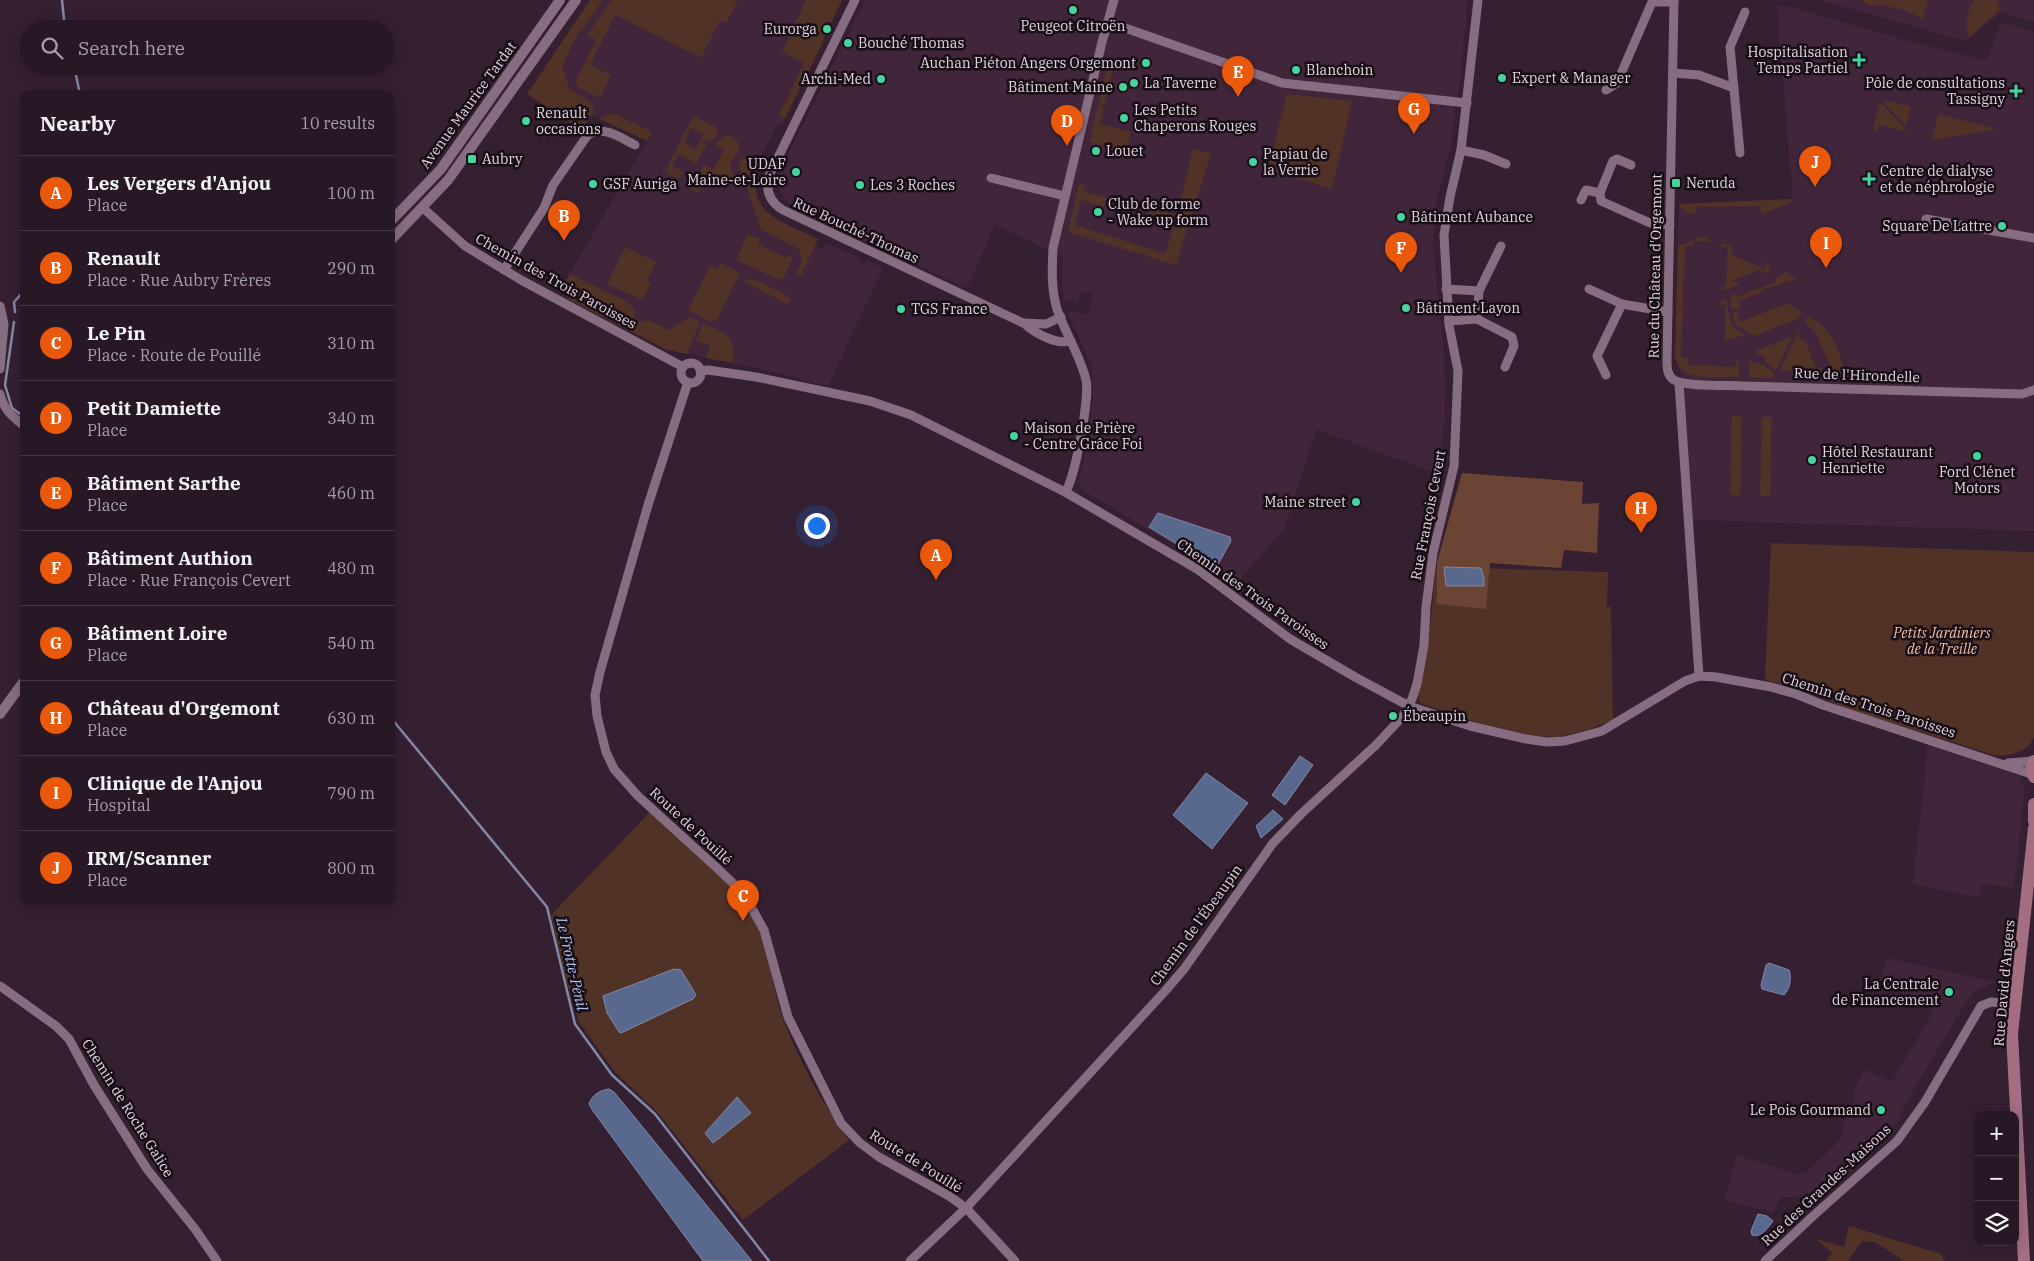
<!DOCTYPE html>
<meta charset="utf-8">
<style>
body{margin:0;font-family:"IBM Plex Serif",serif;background:#342532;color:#f1f3f6}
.controls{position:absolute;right:15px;bottom:15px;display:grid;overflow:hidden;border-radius:10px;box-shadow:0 2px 12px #0003}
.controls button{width:45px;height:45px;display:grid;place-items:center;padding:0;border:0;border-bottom:1px solid #443742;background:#281825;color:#f1f3f6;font:25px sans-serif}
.you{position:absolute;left:816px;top:525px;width:18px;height:18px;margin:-12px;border:4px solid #fff;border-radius:50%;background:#1a73e8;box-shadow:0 0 0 8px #1a73e833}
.badge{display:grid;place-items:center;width:32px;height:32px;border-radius:50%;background:#ea580c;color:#fff;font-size:16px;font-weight:700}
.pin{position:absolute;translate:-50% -41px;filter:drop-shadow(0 1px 2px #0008)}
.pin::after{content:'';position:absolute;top:26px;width:18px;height:15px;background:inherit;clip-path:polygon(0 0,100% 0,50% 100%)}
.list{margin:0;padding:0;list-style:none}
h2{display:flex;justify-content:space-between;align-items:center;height:65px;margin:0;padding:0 20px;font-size:21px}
h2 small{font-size:16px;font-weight:400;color:#a5a0a7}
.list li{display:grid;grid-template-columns:32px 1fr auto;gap:15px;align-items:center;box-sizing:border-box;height:75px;padding:0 20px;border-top:1px solid #443742}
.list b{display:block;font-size:19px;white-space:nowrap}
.list p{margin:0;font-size:16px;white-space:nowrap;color:#a5a0a7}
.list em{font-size:16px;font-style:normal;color:#a5a0a7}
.icon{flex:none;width:28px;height:28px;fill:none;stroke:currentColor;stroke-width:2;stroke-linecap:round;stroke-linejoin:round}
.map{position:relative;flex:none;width:2034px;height:1261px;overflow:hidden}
.search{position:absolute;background:#281825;box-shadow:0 2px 12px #0003;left:20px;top:20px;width:375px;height:55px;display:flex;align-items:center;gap:12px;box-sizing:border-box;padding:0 18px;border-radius:28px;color:#a5a0a7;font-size:19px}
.panel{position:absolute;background:#281825;box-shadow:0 2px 12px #0003;left:20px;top:90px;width:375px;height:815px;border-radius:10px}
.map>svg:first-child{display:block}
.built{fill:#41263b}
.green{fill:#503226}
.forest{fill:#6c4434}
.water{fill:#59688d;stroke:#8288a6}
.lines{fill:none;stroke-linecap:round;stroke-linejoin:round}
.stream{stroke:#8288a6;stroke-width:2.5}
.minor{stroke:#876d81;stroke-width:9}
.tertiary{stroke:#876d81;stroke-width:10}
.secondary{stroke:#a36d82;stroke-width:12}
.poi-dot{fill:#45d49f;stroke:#170d15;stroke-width:2}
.labels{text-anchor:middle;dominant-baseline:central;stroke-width:5;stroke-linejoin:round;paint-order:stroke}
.poi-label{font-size:14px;fill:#e2d4df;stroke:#170d15;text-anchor:start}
.street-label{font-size:14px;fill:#e2d4df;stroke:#170d15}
.park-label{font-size:14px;font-style:italic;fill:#f7bfa8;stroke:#170d15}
.water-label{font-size:15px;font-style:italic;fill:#aec3f4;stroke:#170d15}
</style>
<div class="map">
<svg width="2034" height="1261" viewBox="0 0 2034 1261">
<rect width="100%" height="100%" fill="#352031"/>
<g class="built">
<polygon points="590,0 842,0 831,23 826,21 820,32 825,35 816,57 784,120 782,124 777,126 765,149 761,156 763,162 756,184 757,197 763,209 774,218 818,239 815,246 822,250 827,243 860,258 858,261 861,263 864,264 866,260 883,268 828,386 761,369 668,350 568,299 571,294 561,289 647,141 592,115 581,130 527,94"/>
<polygon points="865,0 1466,0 1466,24 1459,89 1454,112 1455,117 1450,150 1436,202 1433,245 1444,356 1445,417 1438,474 1316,429 1285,528 1235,585 1223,575 1178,547 1081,489 1079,482 1086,451 1093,399 1092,365 1067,312 1072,310 1087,315 1094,295 1082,291 1078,304 1064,300 1062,286 1063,257 995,225 967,288 796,209 787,202 781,192 779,181 781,169"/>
<polygon points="1819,0 2034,0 2034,22 2001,12 1966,41"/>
<polygon points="1777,6 1787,6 1901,39 1987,61 2000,24 2005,23 2034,32 2034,531 1693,520 1683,415 1680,370 1675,359 1679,204 1793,199"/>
<polygon points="1928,744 2019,776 2025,786 2014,888 1982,884 1979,898 1913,884"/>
<polygon points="1887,958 1995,982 1974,992 1968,999 1907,1101 1896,1124 1867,1152 1849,1175 1840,1176 1809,1202 1804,1196 1780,1198 1773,1213 1724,1200 1737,1155 1799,1175 1807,1172 1839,1141 1847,1115 1855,1100 1854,1090 1865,1069 1892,1082 1933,1012 1881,980"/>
</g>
<g class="green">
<polygon points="590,0 603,0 581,32 579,31 564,62 563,68 569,88 590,102 593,107 593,116 591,115 581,130 527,94"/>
<polygon points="611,0 738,0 726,23 720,20 701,58 615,15 590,65 611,75 600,98 578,87 576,81 596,40 587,35"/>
<polygon points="806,0 842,0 831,23 826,21 820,32 825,35 823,42 784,120 779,113 790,95 789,94 804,63 782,52"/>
<path d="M1861 0H1929L1922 19C1911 12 1896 7 1884 6 1875 5 1868 6 1861 0Z"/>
<path d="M1974 0H1997L2000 9 1998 12 1969 37C1965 23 1966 13 1974 0Z"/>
<polygon points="1109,59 1115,60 1105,104 1099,103"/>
<polygon points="1287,94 1352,101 1332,189 1268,169"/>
<polygon points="1883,100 1911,107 1906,126 1883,101"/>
<polygon points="1880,102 1906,129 1905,131 1879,125 1877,131 1873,129"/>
<polygon points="1098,104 1104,106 1100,124 1131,132 1126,151 1090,142"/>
<polygon points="608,114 615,114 652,132 647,141 600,119"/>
<polygon points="1938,114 1997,129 1932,140"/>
<polygon points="693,116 717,128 716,137 707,142 701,139 703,134 691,128 684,142 696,149 700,141 706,144 706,146 696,164 678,154 672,166 684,172 679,179 667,173 666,170"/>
<path d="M728 135C747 143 737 151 730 165L736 184 733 183 732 185 721 179 716 188 704 182 698 193 690 188 704 165 714 169 724 149 714 144Z"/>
<polygon points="1193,149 1211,154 1176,265 1068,232 1079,184 1085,186 1084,192 1106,197 1104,207 1081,200 1075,225 1165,254 1175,222 1147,213 1149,207 1177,215"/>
<path d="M758 156 762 165C738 210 786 224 818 239L801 276 796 274 802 260 799 249 761 229 739 165 742 158 750 159Z"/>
<path d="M1793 199 1792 202 1764 213H1761L1760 206 1696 207V214C1688 214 1683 211 1679 204Z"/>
<polygon points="748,234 760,239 758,244 787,258 790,254 792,260 784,277 779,280 736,260"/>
<path d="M1698 237H1707L1712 242 1694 241 1692 246H1685L1681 358H1688V365L1735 367 1736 360 1739 363V377C1717 376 1675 384 1675 353L1678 245 1685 244Z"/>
<polygon points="1722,243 1731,246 1732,255 1766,270 1766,261 1770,265 1769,271 1766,274 1759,270 1733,280 1740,284 1725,290 1720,289 1719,287 1726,287 1728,247 1721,247"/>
<polygon points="625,247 656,262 647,281 651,283 642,300 607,284"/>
<polygon points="720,263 739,272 739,275 717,320 711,322 688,310 710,266 717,269"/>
<polygon points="1786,272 1796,279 1762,290 1761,292 1740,301 1739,309 1731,309 1730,299 1732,294 1734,293 1736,297 1776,282 1775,278"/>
<polygon points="570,274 628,302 634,309 635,318 641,322 648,320 669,330 690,317 700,322 687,354 665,349 568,299 571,294 561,289"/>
<polygon points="751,278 786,294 785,296 791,298 788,304 744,282"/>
<polygon points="1725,298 1732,326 1745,335 1725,341 1725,305 1718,305"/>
<polygon points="1788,303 1801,312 1798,318 1755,336 1735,324 1733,315 1735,312 1737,312 1740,322"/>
<path d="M1808 316C1832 327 1843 355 1845 380L1836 378 1816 334 1805 322Z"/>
<path d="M703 323C727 335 735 333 733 363L706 358 710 346 696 341Z"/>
<polygon points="1799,330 1801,331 1798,337 1806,342 1817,371 1821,366 1824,378 1804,374 1804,371 1780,370"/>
<polygon points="1792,337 1776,370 1766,362 1765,357 1756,353 1757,350"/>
<polygon points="1749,361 1762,364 1773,372 1773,378 1749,377"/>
<polygon points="1732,416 1742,416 1740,495 1730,495"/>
<polygon points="1762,417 1772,417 1770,496 1760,496"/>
<path d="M1771 543 2034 552V737C2028 753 2009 756 1994 755L1845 708 1807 691 1768 681 1765 678Z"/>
<polygon points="1436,567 1608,572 1607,606 1611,607 1613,720 1587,730 1558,737 1537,736 1495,729 1420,703 1418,698 1428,648"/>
<path d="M650 812C681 840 735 881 754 917 770 947 771 984 782 1016 795 1054 825 1108 849 1140L743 1220 658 1113 615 1072 579 1022 566 980 551 915Z"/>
<polygon points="1849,1226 1941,1254 1945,1261 1904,1261 1875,1242 1862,1241 1848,1261 1826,1261 1832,1253 1816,1239 1844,1247"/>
</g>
<polygon class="forest" points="1462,473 1583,482 1582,504 1599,503 1597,553 1564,550 1561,568 1490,563 1486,609 1437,604 1437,562"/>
<g class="water">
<polygon points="1158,513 1230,537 1231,541 1216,568 1149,527"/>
<polygon points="1444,567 1481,568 1484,579 1484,586 1446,586"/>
<polygon points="1300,756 1313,765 1285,805 1272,795"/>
<polygon points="1206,773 1248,803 1212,849 1173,815"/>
<polygon points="1273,810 1283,819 1261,838 1256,826"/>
<path d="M1769 963 1789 970C1792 977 1790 989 1784 995L1762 989 1761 985 1766 965Z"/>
<polygon points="674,969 681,970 696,995 693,999 621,1033 619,1032 607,1013 603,996"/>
<path d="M609 1089 614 1092 752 1261H703L593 1111 589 1104C592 1095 600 1090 609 1089Z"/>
<polygon points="737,1097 751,1113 713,1143 705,1133"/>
<path d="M1758 1214 1767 1216 1773 1221C1768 1228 1761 1238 1752 1235L1751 1231Z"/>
</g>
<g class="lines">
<g class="stream">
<polyline points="62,0 65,29"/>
<polyline points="74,66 80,94"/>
<polyline points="15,312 14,302 24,291"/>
<polyline points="14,322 5,385 12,408 24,417"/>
<polyline points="391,718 547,907 575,1024 612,1075 655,1114 769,1261"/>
</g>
<g class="minor">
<path d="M855 0 769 176C765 191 770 202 783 210L1023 323 1046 324 1061 317"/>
<path d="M1674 0 1667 360C1667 367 1667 376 1674 380 1685 387 1730 385 1745 386 1837 389 1929 391 2022 394L2034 390"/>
<polyline points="1108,22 1282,83 1467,103"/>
<polyline points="1673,73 1699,75 1734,88"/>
<polyline points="1606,90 1617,83 1652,2 1674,2"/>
<polyline points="1461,150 1484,155 1506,164"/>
<polyline points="1740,153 1730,47 1745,12"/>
<polyline points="991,178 1065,196"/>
<polyline points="1600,193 1601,201 1650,223 1670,225"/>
<polyline points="1581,200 1586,190 1600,193 1613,161 1617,159 1631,165"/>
<polyline points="423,208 465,246 521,280 683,367"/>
<polyline points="1926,219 2034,238"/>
<path d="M504 270 544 208 553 185 587 136C602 124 621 138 635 145"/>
<polyline points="1446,289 1479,291 1477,319"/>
<polyline points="1589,289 1622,304 1668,312"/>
<polyline points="1479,291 1501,246"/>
<polyline points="0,306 4,324 0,369"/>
<polyline points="1449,321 1477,319 1512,337 1514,346 1505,367"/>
<path d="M1024 323C1034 333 1056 345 1071 341"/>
<circle cx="691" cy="373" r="10"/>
<polyline points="700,371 708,370 756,377 870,401 911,415 1065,492 1197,569 1290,639 1355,677 1409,706 1470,726 1526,739 1547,742 1565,741 1602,731 1685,681 1699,676 1716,677 1771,687 1796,694 1823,705 2031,774"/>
<polyline points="1606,375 1597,356 1622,304"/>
<polyline points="688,382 648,505 600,672 595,695 597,716 606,752 614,769 638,796 717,868 738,888 749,903 764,930 788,1017 841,1123 860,1143 879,1157 949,1196 966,1208 1015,1261"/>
<polyline points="1679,383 1699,676"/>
<path d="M0 394C3 409 13 417 24 426"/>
<path d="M1065 492C1075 481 1090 395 1086 380 1080 355 1065 333 1057 309 1051 289 1052 267 1053 248L1102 42 1114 0"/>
<polyline points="2008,763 2034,761"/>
<polyline points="0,986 56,1026 69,1039 94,1085 147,1169 195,1229 217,1261"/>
<polyline points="910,1261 966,1208 1166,990 1184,969 1273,843 1301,814 1376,745 1403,716 1412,699 1417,684 1424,645 1426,607 1433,553 1454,466 1458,371 1449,325 1444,235 1450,197 1461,150 1478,0"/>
<polyline points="1765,1261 1813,1216 1897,1141 1925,1102 1981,1006 1991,1002 2015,1004"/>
</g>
<g class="tertiary">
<polyline points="391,221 441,169 560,0"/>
<polyline points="391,240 448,180 576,0"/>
<polyline points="0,714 24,681"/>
</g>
<g class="secondary">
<polyline points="2034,761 2031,769 2034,777"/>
<polyline points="2034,804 2034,821"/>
<polyline points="2024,1261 2012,1034 2034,828"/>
</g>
</g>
<g class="poi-dot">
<circle cx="1073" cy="10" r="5"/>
<circle cx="827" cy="29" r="5"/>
<circle cx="848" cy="43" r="5"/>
<path d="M1856.5 52.5h5v5h5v5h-5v5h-5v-5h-5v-5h5z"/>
<circle cx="1146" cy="63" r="5"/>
<circle cx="1296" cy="70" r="5"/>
<circle cx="1502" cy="78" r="5"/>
<circle cx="881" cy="79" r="5"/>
<circle cx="1134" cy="83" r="5"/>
<circle cx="1123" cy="87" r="5"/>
<path d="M2013.5 83.5h5v5h5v5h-5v5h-5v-5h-5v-5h5z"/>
<circle cx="1124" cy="118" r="5"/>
<circle cx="526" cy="121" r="5"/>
<circle cx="1096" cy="151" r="5"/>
<rect x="467" y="154" width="10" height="10" rx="2.5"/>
<circle cx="1253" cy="162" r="5"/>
<circle cx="796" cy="172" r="5"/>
<path d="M1866.5 171.5h5v5h5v5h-5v5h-5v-5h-5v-5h5z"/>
<rect x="1671" y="178" width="10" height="10" rx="2.5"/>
<circle cx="593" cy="184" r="5"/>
<circle cx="860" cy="185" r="5"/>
<circle cx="1098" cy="212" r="5"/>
<circle cx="1401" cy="217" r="5"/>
<circle cx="2002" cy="226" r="5"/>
<circle cx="1406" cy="308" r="5"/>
<circle cx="901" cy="309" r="5"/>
<circle cx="1014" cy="436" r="5"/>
<circle cx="1977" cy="456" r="5"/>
<circle cx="1812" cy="460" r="5"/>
<circle cx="1356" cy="502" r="5"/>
<circle cx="1393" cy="716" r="5"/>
<circle cx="1949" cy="992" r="5"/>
<circle cx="1881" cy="1110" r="5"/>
</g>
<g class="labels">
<g class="poi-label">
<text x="1073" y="26" text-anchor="middle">Peugeot Citroën</text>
<text x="817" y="29" text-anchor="end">Eurorga</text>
<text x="858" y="43">Bouché Thomas</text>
<text x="1848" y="52" text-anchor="end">Hospitalisation<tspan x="1848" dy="16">Temps Partiel</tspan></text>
<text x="1136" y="63" text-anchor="end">Auchan Piéton Angers Orgemont</text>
<text x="1306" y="70">Blanchoin</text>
<text x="1512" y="78">Expert &amp; Manager</text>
<text x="871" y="79" text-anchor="end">Archi-Med</text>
<text x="1144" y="83">La Taverne</text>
<text x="2005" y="83" text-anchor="end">Pôle de consultations<tspan x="2005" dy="16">Tassigny</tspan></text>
<text x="1113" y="87" text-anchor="end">Bâtiment Maine</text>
<text x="1134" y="110">Les Petits<tspan x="1134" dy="16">Chaperons Rouges</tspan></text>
<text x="536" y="113">Renault<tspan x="536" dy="16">occasions</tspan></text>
<text x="1106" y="151">Louet</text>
<text x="1263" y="154">Papiau de<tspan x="1263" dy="16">la Verrie</tspan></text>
<text x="482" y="159">Aubry</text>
<text x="786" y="164" text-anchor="end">UDAF<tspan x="786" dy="16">Maine-et-Loire</tspan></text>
<text x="1880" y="171">Centre de dialyse<tspan x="1880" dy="16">et de néphrologie</tspan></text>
<text x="1686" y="183">Neruda</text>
<text x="603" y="184">GSF Auriga</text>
<text x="870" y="185">Les 3 Roches</text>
<text x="1108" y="204">Club de forme<tspan x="1108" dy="16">- Wake up form</tspan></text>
<text x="1411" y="217">Bâtiment Aubance</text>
<text x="1992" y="226" text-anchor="end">Square De Lattre</text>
<text x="1416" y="308">Bâtiment Layon</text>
<text x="911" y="309">TGS France</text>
<text x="1024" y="428">Maison de Prière<tspan x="1024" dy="16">- Centre Grâce Foi</tspan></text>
<text x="1822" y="452">Hôtel Restaurant<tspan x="1822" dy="16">Henriette</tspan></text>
<text x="1977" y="472" text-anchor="middle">Ford Clénet<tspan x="1977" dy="16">Motors</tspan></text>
<text x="1346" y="502" text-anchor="end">Maine street</text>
<text x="1403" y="716">Ébeaupin</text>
<text x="1939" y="984" text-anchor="end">La Centrale<tspan x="1939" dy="16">de Financement</tspan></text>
<text x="1871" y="1110" text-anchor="end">Le Pois Gourmand</text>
</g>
<g class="street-label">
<text transform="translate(468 105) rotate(-54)">Avenue Maurice Tardat</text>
<text transform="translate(856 230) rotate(25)">Rue Bouché-Thomas</text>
<text transform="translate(1655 266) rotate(-89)">Rue du Château d'Orgemont</text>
<text transform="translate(556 281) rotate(29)">Chemin des Trois Paroisses</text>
<text transform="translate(1857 375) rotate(2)">Rue de l'Hirondelle</text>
<text transform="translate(1428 515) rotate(-79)">Rue François Cevert</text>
<text transform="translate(1253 594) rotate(35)">Chemin des Trois Paroisses</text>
<text transform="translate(1869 705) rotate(18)">Chemin des Trois Paroisses</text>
<text transform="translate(691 826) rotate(43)">Route de Pouillé</text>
<text transform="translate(1196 925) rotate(-54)">Chemin de l'Ébeaupin</text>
<text transform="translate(2004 983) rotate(-85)">Rue David d'Angers</text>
<text transform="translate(128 1108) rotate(58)">Chemin de Roche Galice</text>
<text transform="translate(916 1161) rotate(32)">Route de Pouillé</text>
<text transform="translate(1826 1185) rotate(-43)">Rue des Grandes-Maisons</text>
</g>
<g class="park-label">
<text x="1942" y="633">Petits Jardiniers<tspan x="1942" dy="16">de la Treille</tspan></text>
</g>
<g class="water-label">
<text transform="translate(572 964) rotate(77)">Le Frotte-Pénil</text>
</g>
</g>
</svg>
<div class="controls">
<button>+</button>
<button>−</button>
<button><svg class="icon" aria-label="layers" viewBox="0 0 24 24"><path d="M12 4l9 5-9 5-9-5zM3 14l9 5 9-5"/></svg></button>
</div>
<div class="you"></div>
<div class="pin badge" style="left:936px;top:580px">A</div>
<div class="pin badge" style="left:564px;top:241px">B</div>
<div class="pin badge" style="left:743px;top:921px">C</div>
<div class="pin badge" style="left:1067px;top:146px">D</div>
<div class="pin badge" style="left:1238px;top:97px">E</div>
<div class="pin badge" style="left:1401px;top:273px">F</div>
<div class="pin badge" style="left:1414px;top:134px">G</div>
<div class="pin badge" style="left:1641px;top:533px">H</div>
<div class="pin badge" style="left:1826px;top:268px">I</div>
<div class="pin badge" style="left:1815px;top:187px">J</div>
<div class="search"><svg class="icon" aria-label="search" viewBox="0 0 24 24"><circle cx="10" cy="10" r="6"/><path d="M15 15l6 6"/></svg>Search here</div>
<section class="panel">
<h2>Nearby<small>10 results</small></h2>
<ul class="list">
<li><span class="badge">A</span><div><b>Les Vergers d'Anjou</b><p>Place</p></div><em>100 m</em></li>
<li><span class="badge">B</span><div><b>Renault</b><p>Place · Rue Aubry Frères</p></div><em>290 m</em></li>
<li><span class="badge">C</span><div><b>Le Pin</b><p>Place · Route de Pouillé</p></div><em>310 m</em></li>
<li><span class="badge">D</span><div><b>Petit Damiette</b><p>Place</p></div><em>340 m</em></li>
<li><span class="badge">E</span><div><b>Bâtiment Sarthe</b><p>Place</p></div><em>460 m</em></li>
<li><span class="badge">F</span><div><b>Bâtiment Authion</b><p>Place · Rue François Cevert</p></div><em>480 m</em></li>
<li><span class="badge">G</span><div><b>Bâtiment Loire</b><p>Place</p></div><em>540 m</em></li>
<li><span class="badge">H</span><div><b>Château d'Orgemont</b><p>Place</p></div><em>630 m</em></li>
<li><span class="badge">I</span><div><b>Clinique de l'Anjou</b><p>Hospital</p></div><em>790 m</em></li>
<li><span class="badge">J</span><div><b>IRM/Scanner</b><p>Place</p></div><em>800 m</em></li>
</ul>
</section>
</div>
